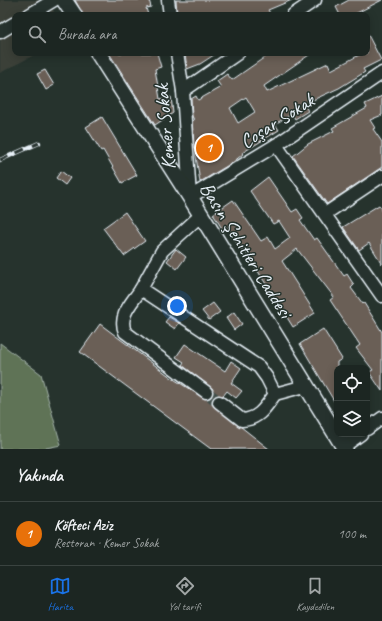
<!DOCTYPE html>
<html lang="tr">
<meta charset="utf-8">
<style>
body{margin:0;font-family:Caveat,sans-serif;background:#252e2a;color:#f1f3f6}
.controls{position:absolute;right:12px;bottom:12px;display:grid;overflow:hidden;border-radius:8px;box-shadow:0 2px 10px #0003}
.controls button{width:36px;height:36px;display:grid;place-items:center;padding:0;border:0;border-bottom:1px solid #3a4340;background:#1c2622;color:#f1f3f6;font:20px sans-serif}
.you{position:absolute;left:177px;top:306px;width:14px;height:14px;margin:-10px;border:3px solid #fff;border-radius:50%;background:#1a73e8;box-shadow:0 0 0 6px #1a73e833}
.badge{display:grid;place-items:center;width:26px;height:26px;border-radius:50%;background:#1a73e8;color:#fff;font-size:13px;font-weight:700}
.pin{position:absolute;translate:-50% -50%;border:2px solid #fff;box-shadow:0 1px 4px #0006}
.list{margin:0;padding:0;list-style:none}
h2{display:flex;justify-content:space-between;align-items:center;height:52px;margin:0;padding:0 16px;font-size:17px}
h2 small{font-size:13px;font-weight:400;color:#a0a5a5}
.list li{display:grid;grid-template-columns:26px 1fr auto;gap:12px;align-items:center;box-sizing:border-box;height:64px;padding:0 16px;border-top:1px solid #3a4340}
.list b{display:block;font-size:15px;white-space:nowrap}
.list p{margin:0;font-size:13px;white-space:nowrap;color:#a0a5a5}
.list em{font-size:13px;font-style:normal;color:#a0a5a5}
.icon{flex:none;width:22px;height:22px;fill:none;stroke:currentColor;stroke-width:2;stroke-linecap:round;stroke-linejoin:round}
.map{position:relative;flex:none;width:382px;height:449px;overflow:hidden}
.search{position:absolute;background:#1c2622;box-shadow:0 2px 10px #0003;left:12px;right:12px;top:12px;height:44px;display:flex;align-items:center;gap:10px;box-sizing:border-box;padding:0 14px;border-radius:8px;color:#a0a5a5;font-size:15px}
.sheet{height:116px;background:#1c2622}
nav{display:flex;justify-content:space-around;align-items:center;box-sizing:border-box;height:56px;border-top:1px solid #3a4340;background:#1c2622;font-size:11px;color:#a0a5a5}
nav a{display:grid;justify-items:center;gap:2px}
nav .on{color:#1a73e8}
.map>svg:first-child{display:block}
.built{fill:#3a4039}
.green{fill:#5e7357;stroke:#a3b2a8}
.building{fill:#6a5e56;stroke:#e8f1f8;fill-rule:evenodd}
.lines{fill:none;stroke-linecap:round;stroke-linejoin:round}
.minor-tunnel{stroke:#43504b;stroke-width:12;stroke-dasharray:12 6;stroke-linecap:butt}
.minor-casing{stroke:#e8f1f8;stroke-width:15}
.major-casing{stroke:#e8f1f8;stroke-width:18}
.minor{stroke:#26332d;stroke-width:12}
.major{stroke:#26332d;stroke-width:15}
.rail-casing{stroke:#e8f1f8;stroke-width:4.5}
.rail{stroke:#26332d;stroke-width:3;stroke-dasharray:9;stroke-linecap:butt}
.labels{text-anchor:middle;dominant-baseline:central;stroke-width:3;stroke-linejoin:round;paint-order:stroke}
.street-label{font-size:20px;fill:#e8f1f8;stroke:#26332d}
</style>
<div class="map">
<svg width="382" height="449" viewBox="0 0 382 449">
<rect width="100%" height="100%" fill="#26332d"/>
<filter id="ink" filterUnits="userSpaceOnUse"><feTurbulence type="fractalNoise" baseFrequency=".025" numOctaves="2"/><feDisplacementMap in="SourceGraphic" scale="8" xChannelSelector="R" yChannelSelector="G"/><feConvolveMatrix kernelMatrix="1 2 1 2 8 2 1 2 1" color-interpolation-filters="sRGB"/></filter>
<g filter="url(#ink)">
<polygon class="built" points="0,0 47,0 56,15 15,15 15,53 38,53 0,73"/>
<polygon class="green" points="0,343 41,374 61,445 41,449 0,449"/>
<g class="building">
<polygon points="75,0 149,0 151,7 146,8 148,15 83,15"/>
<polygon points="176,0 292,0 268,10 271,15 177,15"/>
<polygon points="349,0 382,0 353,15 340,15 336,7"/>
<path d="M367 33 381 60 363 69 365 72 339 88 304 104 308 111 295 119 292 114 275 124 279 130 242 153 243 154 232 163 200 182 194 144 192 121 194 120 192 116 191 99 196 96 198 100 221 87 217 81 227 74 232 80 271 53H312L264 86 267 92 328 63 331 70 363 53H367ZM246 97 255 112 238 123 230 108Z"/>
<polygon points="109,53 157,53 161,67 155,69 160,99 171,97 173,113 155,125"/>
<polygon points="185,53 217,53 200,64 187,69"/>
<polygon points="45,70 54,85 46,90 37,74"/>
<polygon points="382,96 382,115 370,120 375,128 373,129 382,142 382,167 327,204 293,156 308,144 334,131 332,128 367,108 365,104"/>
<polygon points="102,117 137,175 122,183 103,150 101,151 86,127"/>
<polygon points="61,171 70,178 65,185 56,178"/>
<polygon points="268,177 292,212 297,209 303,218 300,220 314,240 317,238 344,276 347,274 354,285 351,288 363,304 364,303 382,332 382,391 369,372 373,370 356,348 360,345 330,300 334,297 297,249 282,261 315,313 293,327 244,249 242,251 227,227 223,230 213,214 233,200 261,241 268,237 275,249 290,238 279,221 273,224 250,191"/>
<polygon points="379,205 382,209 382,264 369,243 359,250 343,227"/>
<polygon points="125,212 145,241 124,256 103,228"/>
<polygon points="176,249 186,257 177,269 167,261"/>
<polygon points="213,303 220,312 209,320 202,311"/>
<polygon points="234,312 242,324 234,330 226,318"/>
<polygon points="169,317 179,323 175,329 165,322"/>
<polygon points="100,324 172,378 205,399 212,396 213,389 182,365 184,362 176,357 185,344 225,371 231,361 241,368 231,383 242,391 236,398 227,391 223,396 217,395 213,397 212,404 269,449 211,449 80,352"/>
<polygon points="323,329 342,359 337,362 337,406 300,344"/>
</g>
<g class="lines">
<polyline class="minor-tunnel" points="206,392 219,402"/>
<g class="minor-casing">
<g id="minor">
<polyline points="168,0 170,15"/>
<polyline points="29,15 54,0"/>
<polyline points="293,15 315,0"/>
<polyline points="0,32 15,23"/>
<polyline points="177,53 183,91 190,197 276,145 382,73"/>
<polyline points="183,91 238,53"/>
<polyline points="276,145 382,296"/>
<polyline points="325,214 382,176"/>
<polyline points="141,289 162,251 201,215"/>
<path d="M206 392 125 332C118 315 132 303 141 289L259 367 267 378 275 394C265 408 259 419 242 420L219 402"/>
<polyline points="275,394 305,386"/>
<polyline points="367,429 382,418"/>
<polyline points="343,447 361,434"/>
</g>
</g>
<g class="major-casing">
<g id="major">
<polyline points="64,0 74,15"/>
<polyline points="98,53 190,197 345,449"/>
</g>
</g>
<use href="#minor" class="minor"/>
<use href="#major" class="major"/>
<g class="rail-casing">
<polyline id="rail" points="0,160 39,143"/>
</g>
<use href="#rail" class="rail"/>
</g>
</g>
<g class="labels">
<g class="street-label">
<text transform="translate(277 121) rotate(-33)">Coşar Sokak</text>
<text transform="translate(165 127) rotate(-95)">Kemer Sokak</text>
<text transform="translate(246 250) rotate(58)">Basın Şehitleri Caddesi</text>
</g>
</g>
</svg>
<div class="controls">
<button><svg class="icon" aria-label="locate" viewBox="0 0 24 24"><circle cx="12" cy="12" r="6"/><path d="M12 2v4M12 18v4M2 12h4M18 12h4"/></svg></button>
<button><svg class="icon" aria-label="layers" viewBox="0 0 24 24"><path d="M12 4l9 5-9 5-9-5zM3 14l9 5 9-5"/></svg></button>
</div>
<div class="you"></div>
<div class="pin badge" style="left:209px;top:148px;background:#e8710a">1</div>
<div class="search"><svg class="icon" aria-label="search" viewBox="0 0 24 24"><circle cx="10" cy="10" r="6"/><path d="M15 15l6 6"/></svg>Burada ara</div>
</div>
<section class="sheet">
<h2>Yakında<small></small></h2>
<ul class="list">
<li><span class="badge" style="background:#e8710a">1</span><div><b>Köfteci Aziz</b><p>Restoran · Kemer Sokak</p></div><em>100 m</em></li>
</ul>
</section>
<nav>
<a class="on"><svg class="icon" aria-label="map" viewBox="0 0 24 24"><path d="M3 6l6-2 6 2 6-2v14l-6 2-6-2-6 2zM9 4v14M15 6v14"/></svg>Harita</a>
<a><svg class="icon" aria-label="directions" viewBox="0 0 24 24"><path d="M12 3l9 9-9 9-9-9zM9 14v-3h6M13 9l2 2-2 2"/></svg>Yol tarifi</a>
<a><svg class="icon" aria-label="saved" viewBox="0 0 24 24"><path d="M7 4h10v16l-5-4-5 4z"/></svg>Kaydedilen</a>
</nav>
